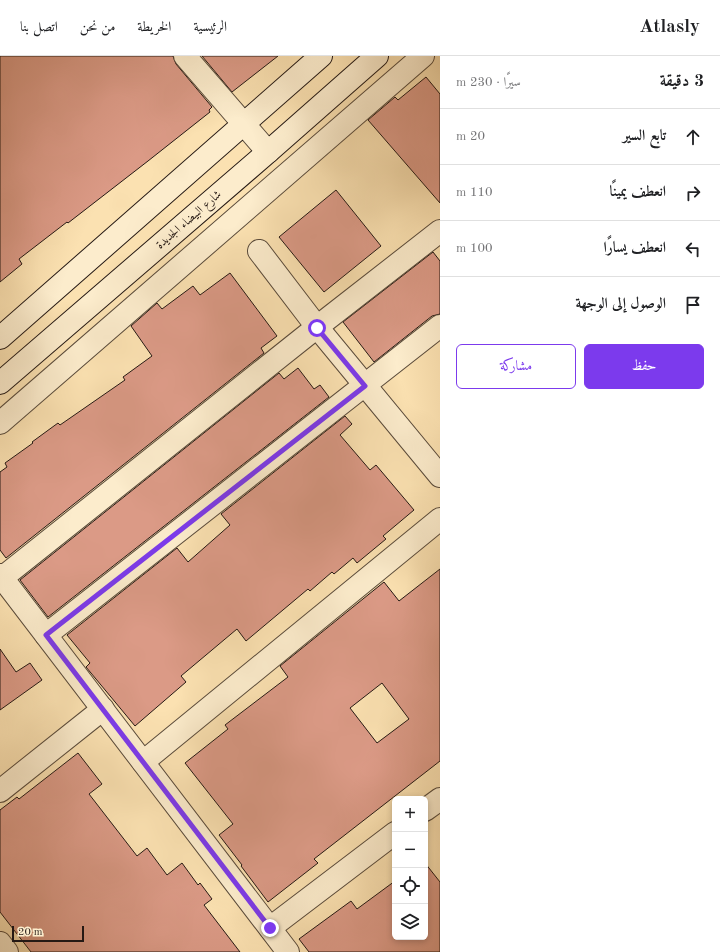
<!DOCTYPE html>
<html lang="ar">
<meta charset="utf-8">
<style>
body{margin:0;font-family:"Old Standard TT",Amiri,serif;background:#f2f2f2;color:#202124;direction:rtl}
.controls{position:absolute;right:12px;bottom:12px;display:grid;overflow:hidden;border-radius:6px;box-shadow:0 2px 6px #0003}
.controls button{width:36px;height:36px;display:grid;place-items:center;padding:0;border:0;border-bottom:1px solid #e0e0e0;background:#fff;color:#202124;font:20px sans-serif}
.scale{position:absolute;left:12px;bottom:10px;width:72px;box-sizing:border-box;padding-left:4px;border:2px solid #251914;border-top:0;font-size:11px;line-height:14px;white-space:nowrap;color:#251914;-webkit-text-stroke:3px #fceccc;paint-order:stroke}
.stop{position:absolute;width:12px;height:12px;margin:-9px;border:3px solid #7c3aed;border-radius:50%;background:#fff}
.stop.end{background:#7c3aed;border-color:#fff;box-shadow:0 1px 4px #0008}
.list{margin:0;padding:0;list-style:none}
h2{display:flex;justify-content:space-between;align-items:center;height:52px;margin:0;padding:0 16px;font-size:17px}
h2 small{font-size:13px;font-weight:400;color:#757577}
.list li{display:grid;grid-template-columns:26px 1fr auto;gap:12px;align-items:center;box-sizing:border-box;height:56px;padding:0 16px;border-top:1px solid #e0e0e0}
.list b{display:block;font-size:15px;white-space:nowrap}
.list em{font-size:13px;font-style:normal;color:#757577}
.actions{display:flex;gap:8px;padding:12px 16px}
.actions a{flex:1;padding:9px 0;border:1px solid #7c3aed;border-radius:6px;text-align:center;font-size:14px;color:#7c3aed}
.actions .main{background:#7c3aed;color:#fff}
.icon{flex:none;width:22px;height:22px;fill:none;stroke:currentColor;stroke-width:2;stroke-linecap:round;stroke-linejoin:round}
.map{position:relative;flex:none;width:440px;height:896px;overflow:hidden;direction:ltr}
header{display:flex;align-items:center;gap:24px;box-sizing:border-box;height:56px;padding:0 20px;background:#fff;border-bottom:1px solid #e0e0e0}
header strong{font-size:19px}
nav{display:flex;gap:22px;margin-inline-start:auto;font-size:14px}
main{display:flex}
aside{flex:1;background:#fff}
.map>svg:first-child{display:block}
.building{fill:#db9a86;stroke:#251914;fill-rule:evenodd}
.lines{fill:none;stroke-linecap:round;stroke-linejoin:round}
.street-casing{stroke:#5a4b3b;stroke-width:24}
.secondary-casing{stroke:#251914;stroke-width:24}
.street{stroke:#fceccc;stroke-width:22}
.secondary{stroke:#fceccc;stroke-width:22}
.route{stroke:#7c3aed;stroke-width:5}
.labels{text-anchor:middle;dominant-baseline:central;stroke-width:4;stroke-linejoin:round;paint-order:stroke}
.street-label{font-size:12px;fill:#251914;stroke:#fceccc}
</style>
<header>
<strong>Atlasly</strong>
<nav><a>الرئيسية</a><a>الخريطة</a><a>من نحن</a><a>اتصل بنا</a></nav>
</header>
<main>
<aside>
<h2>3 دقيقة<small>سيرًا · 230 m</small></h2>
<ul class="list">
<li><svg class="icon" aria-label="ahead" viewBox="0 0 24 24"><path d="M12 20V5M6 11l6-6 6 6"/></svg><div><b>تابع السير</b></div><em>20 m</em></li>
<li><svg class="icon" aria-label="right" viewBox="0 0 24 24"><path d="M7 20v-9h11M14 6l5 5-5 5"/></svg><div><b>انعطف يمينًا</b></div><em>110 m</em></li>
<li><svg class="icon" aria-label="left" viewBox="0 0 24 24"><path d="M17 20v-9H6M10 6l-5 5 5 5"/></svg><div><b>انعطف يسارًا</b></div><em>100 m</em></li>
<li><svg class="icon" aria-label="arrive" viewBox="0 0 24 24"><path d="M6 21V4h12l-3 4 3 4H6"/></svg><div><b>الوصول إلى الوجهة</b></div></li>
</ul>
<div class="actions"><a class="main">حفظ</a><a>مشاركة</a></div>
</aside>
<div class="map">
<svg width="440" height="896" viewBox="0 0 440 896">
<rect width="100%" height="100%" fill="#fbe1b1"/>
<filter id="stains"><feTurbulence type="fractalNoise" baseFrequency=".005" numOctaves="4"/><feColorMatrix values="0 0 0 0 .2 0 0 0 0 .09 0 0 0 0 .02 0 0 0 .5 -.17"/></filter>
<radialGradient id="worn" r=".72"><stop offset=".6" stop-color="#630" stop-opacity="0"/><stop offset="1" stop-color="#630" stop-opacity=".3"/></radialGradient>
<g class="building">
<polygon points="0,0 173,0 176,8 212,51 209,54 210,56 148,105 68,167 67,166 19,203 22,208 0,226"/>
<polygon points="202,0 278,0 232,36"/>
<polygon points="426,21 440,38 440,147 368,64 395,41 398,44"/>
<polygon points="336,134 381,190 324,236 279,181"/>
<polygon points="433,196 440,205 440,258 432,260 374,306 343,266"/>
<polygon points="230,217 277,280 261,292 264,297 6,502 0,494 0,416 7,411 5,407 33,387 32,386 58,367 60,369 125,324 123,321 152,300 131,270 157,247 162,253 193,230 200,239"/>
<polygon points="298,312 314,333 320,329 329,341 48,561 20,524 279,317 284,323"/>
<polygon points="345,360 352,368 340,379 370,414 376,409 414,454 383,480 386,483 357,507 353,502 334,518 332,516 310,535 308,533 246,585 237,573 181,620 186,626 135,670 86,611 90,607 67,579 177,492 188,506 230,469 221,458"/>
<path d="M440 513V705L314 803 318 807 268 846 241 810 242 809 219 779 233 768 185 707 228 673 225 669 288 621 280 610 384 526 399 545ZM382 627 409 663 377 687 350 652Z"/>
<polygon points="0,593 16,616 30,607 42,624 0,654"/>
<polygon points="78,697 102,728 89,738 137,800 147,792 167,819 182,807 198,829 200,827 212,843 204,849 240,896 31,896 0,856 0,754 17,741 19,743"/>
<polygon points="425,807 440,826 440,896 309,896 299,883 351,845 357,853 395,825 395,881 425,881"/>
</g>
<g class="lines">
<g class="street-casing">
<g id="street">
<polyline points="185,0 268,96"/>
<polyline points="259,195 317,271 440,420"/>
<polyline points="0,367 423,0"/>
<polyline points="0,519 288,896"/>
<polyline points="2,522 317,271 440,175"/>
<polyline points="46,579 440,270"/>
<polyline points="143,706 440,463"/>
<polyline points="0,735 103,653"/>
<polyline points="425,754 440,743"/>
<polyline points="270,872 395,777"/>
<polyline points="0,887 7,896"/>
</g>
</g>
<g class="secondary-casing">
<g id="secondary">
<polyline points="0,282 321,0"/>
<polyline points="0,327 268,96 377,0"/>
</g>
</g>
<use href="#street" class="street"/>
<use href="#secondary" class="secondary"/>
</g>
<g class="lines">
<polyline class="route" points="270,872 46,579 365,330 317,272"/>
</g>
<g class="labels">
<g class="street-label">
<text transform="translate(189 164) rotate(-41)">شارع البيضاء الجديدة</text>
</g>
</g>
<rect width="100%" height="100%" filter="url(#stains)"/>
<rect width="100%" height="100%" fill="url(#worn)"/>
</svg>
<div class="controls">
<button>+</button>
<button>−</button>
<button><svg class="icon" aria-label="locate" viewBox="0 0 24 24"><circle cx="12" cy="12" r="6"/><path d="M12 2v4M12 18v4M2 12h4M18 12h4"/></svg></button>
<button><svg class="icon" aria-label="layers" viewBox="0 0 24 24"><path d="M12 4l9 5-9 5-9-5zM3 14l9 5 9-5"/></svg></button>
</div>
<div class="scale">20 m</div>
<div class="stop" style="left:317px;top:272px"></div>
<div class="stop end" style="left:270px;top:872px"></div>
</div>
</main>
